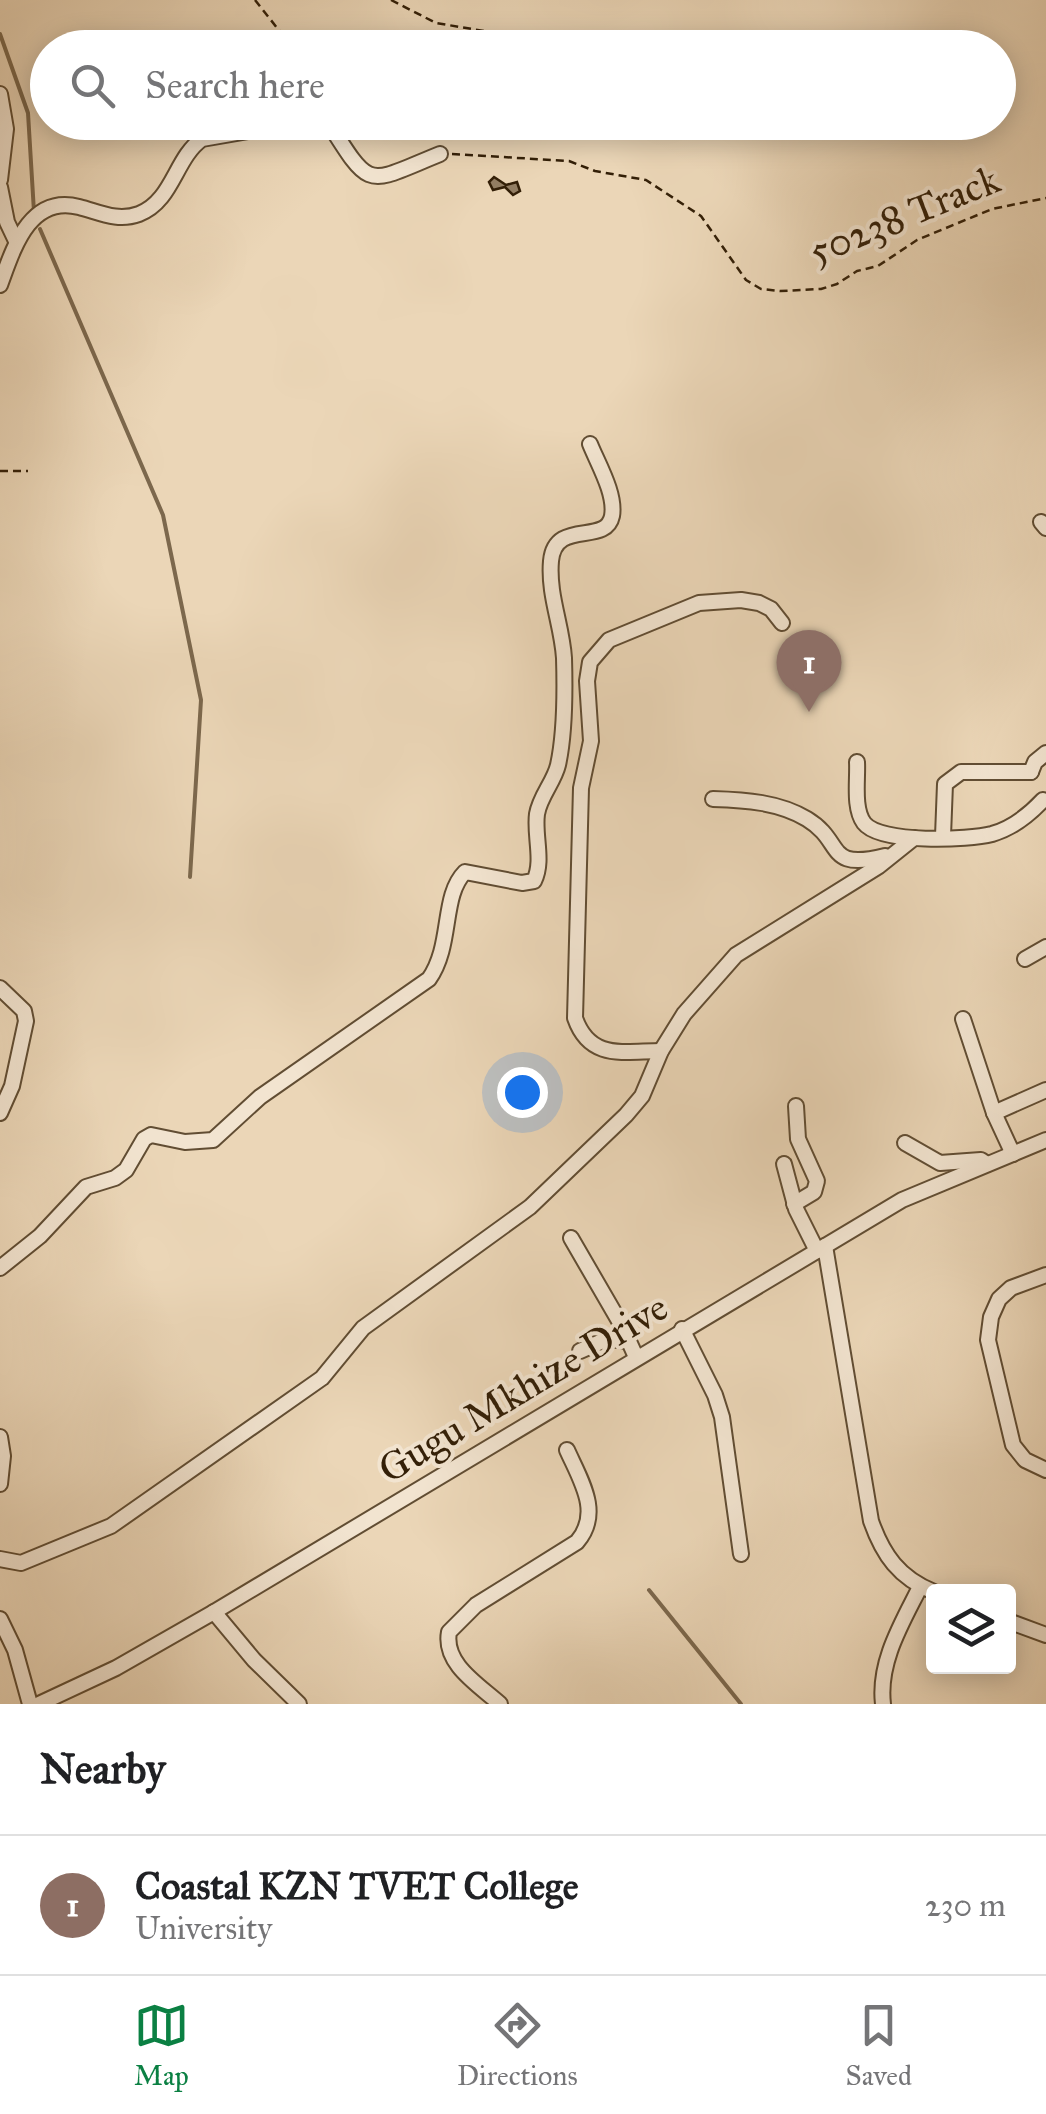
<!DOCTYPE html>
<style>
body{margin:0;font-family:"IM FELL Great Primer",serif;background:#f2f2f2;color:#202124}
.controls{position:absolute;right:30px;bottom:30px;display:grid;overflow:hidden;border-radius:10px;box-shadow:0 5px 25px #0003}
.controls button{width:90px;height:90px;display:grid;place-items:center;padding:0;border:0;border-bottom:2px solid #e0e0e0;background:#fff;color:#202124;font:50px sans-serif}
.you{position:absolute;left:522px;top:1092px;width:35px;height:35px;margin:-25px;border:8px solid #fff;border-radius:50%;background:#1a73e8;box-shadow:0 0 0 15px #1a73e833}
.badge{display:grid;place-items:center;width:65px;height:65px;border-radius:50%;background:#0b8043;color:#fff;font-size:32px;font-weight:700}
.pin{position:absolute;translate:-50% -82px;filter:drop-shadow(0 2px 5px #0008)}
.pin::after{content:'';position:absolute;top:52px;width:35px;height:30px;background:inherit;clip-path:polygon(0 0,100% 0,50% 100%)}
.list{margin:0;padding:0;list-style:none}
h2{display:flex;justify-content:space-between;align-items:center;height:130px;margin:0;padding:0 40px;font-size:42px}
h2 small{font-size:32px;font-weight:400;color:#757577}
.list li{display:grid;grid-template-columns:65px 1fr auto;gap:30px;align-items:center;box-sizing:border-box;height:140px;padding:0 40px;border-top:2px solid #e0e0e0}
.list b{display:block;font-size:38px;white-space:nowrap}
.list p{margin:0;font-size:32px;white-space:nowrap;color:#757577}
.list em{font-size:32px;font-style:normal;color:#757577}
.icon{flex:none;width:55px;height:55px;fill:none;stroke:currentColor;stroke-width:2;stroke-linecap:round;stroke-linejoin:round}
.map{position:relative;flex:none;width:1046px;height:1704px;overflow:hidden}
.search{position:absolute;background:#fff;box-shadow:0 5px 25px #0003;left:30px;right:30px;top:30px;height:110px;display:flex;align-items:center;gap:25px;box-sizing:border-box;padding:0 35px;border-radius:55px;color:#757577;font-size:38px}
.sheet{height:270px;background:#fff}
nav{display:flex;justify-content:space-around;align-items:center;box-sizing:border-box;height:140px;border-top:2px solid #e0e0e0;background:#fff;font-size:28px;color:#757577}
nav a{display:grid;justify-items:center;gap:5px}
nav .on{color:#0b8043}
.map>svg:first-child{display:block}
.lines{fill:none;stroke-linecap:round;stroke-linejoin:round}
.stream{stroke:#7c684d;stroke-width:4}
.building{fill:#937e63;stroke:#331f07;stroke-width:2.5}
.minor-casing{stroke:#614d33;stroke-width:18}
.path{stroke:#331f07;stroke-width:2.5;stroke-dasharray:8 5;stroke-linecap:butt}
.minor{stroke:#f2e4d0;stroke-width:14}
.labels{text-anchor:middle;dominant-baseline:central;stroke-width:8;stroke-linejoin:round;paint-order:stroke}
.street-label{font-size:40px;fill:#331f07;stroke:#f2e4d0}
</style>
<div class="map">
<svg width="1046" height="1704" viewBox="0 0 1046 1704">
<rect width="100%" height="100%" fill="#ebd6b7"/>
<filter id="stains"><feTurbulence type="fractalNoise" baseFrequency=".002" numOctaves="4"/><feColorMatrix values="0 0 0 0 .2 0 0 0 0 .09 0 0 0 0 .02 0 0 0 .5 -.17"/></filter>
<radialGradient id="worn" r=".72"><stop offset=".6" stop-color="#630" stop-opacity="0"/><stop offset="1" stop-color="#630" stop-opacity=".3"/></radialGradient>
<g class="lines">
<g class="stream">
<polyline points="0,34 28,113 34,212"/>
<polyline points="40,229 163,515 201,700 190,877"/>
<polyline points="649,1590 741,1704"/>
</g>
</g>
<polygon class="building" points="494,177 506,185 517,182 520,191 513,195 505,187 493,190 489,182"/>
<g class="lines">
<g class="minor-casing">
<g id="minor">
<polyline points="0,94 6,129 0,180"/>
<path d="M328 122C372 192 366 184 440 154"/>
<polyline points="0,187 7,222 16,241"/>
<path d="M0 285C13 250 29 194 79 207 99 212 117 222 139 214 173 201 175 158 202 139L272 127 281 122"/>
<polyline points="1041,522 1046,528"/>
<path d="M857 762C858 780 853 808 864 823 880 844 969 840 992 834 1013 828 1029 815 1043 800"/>
<polyline points="1031,772 1035,762 1046,753"/>
<path d="M713 799C745 800 779 802 807 819 845 842 824 871 885 856"/>
<polyline points="943,836 945,784 961,772 1031,772"/>
<polyline points="1025,959 1046,947"/>
<polyline points="0,988 24,1011 26,1021 12,1086 0,1113"/>
<polyline points="963,1019 994,1113 1013,1154"/>
<path d="M661 1051C624 1051 590 1061 575 1018L581 788 591 741 587 681 590 662 609 640 699 603 741 600 759 603 771 609 782 623"/>
<polyline points="994,1113 1046,1090"/>
<polyline points="905,1143 940,1163 981,1160 987,1164"/>
<polyline points="784,1164 796,1209 817,1251"/>
<polyline points="794,1204 814,1192 817,1181 798,1139 796,1106"/>
<polyline points="571,1238 622,1326 636,1357"/>
<path d="M825 1246 871 1521C883 1555 899 1578 934 1592"/>
<path d="M0 1268 40 1236 86 1187 115 1178 126 1170 144 1139 151 1135 185 1142 213 1140 260 1097 429 979C453 945 441 896 465 872L522 883 534 881C544 861 534 836 537 814 540 796 554 782 558 765 565 733 565 691 564 658 562 625 548 595 551 561 555 518 606 546 612 516 616 494 598 464 590 444"/>
<polyline points="1046,1275 1011,1288 999,1299 991,1317 988,1340 1013,1445 1025,1460 1046,1470"/>
<polyline points="682,1329 715,1395 722,1417 741,1554"/>
<polyline points="580,1351 607,1339 629,1341"/>
<polyline points="0,1437 3,1456 0,1484"/>
<polyline points="0,1559 21,1563 111,1526 322,1378 363,1328 530,1207 626,1115 642,1096 661,1051 684,1014 736,955 879,866 914,838"/>
<polyline points="214,1612 254,1660 299,1704"/>
<polyline points="0,1619 15,1650 30,1704"/>
<polyline points="1008,1621 1046,1635"/>
<polyline points="39,1704 116,1668 214,1612 902,1200 1046,1140"/>
<path d="M500 1704C479 1685 443 1664 449 1632L476 1605 577 1542C602 1513 581 1481 567 1450"/>
<path d="M883 1704C878 1662 902 1623 920 1587"/>
</g>
</g>
<g class="path">
<polyline points="255,0 293,48"/>
<polyline points="391,0 436,23 586,48"/>
<polyline points="452,154 569,161 595,171 646,180 701,216 746,280 761,289 780,291 821,289 837,284 857,271 878,266 917,240 992,209 1046,198"/>
<polyline points="0,471 28,471"/>
</g>
<use href="#minor" class="minor"/>
</g>
<g class="labels">
<g class="street-label">
<text transform="translate(904 215) rotate(-22)">50238 Track</text>
<text transform="translate(523 1388) rotate(-31)">Gugu Mkhize Drive</text>
</g>
</g>
<rect width="100%" height="100%" filter="url(#stains)"/>
<rect width="100%" height="100%" fill="url(#worn)"/>
</svg>
<div class="controls">
<button><svg class="icon" aria-label="layers" viewBox="0 0 24 24"><path d="M12 4l9 5-9 5-9-5zM3 14l9 5 9-5"/></svg></button>
</div>
<div class="you"></div>
<div class="pin badge" style="left:809px;top:712px;background:#8d6e63">1</div>
<div class="search"><svg class="icon" aria-label="search" viewBox="0 0 24 24"><circle cx="10" cy="10" r="6"/><path d="M15 15l6 6"/></svg>Search here</div>
</div>
<section class="sheet">
<h2>Nearby<small></small></h2>
<ul class="list">
<li><span class="badge" style="background:#8d6e63">1</span><div><b>Coastal KZN TVET College</b><p>University</p></div><em>230 m</em></li>
</ul>
</section>
<nav>
<a class="on"><svg class="icon" aria-label="map" viewBox="0 0 24 24"><path d="M3 6l6-2 6 2 6-2v14l-6 2-6-2-6 2zM9 4v14M15 6v14"/></svg>Map</a>
<a><svg class="icon" aria-label="directions" viewBox="0 0 24 24"><path d="M12 3l9 9-9 9-9-9zM9 14v-3h6M13 9l2 2-2 2"/></svg>Directions</a>
<a><svg class="icon" aria-label="saved" viewBox="0 0 24 24"><path d="M7 4h10v16l-5-4-5 4z"/></svg>Saved</a>
</nav>
